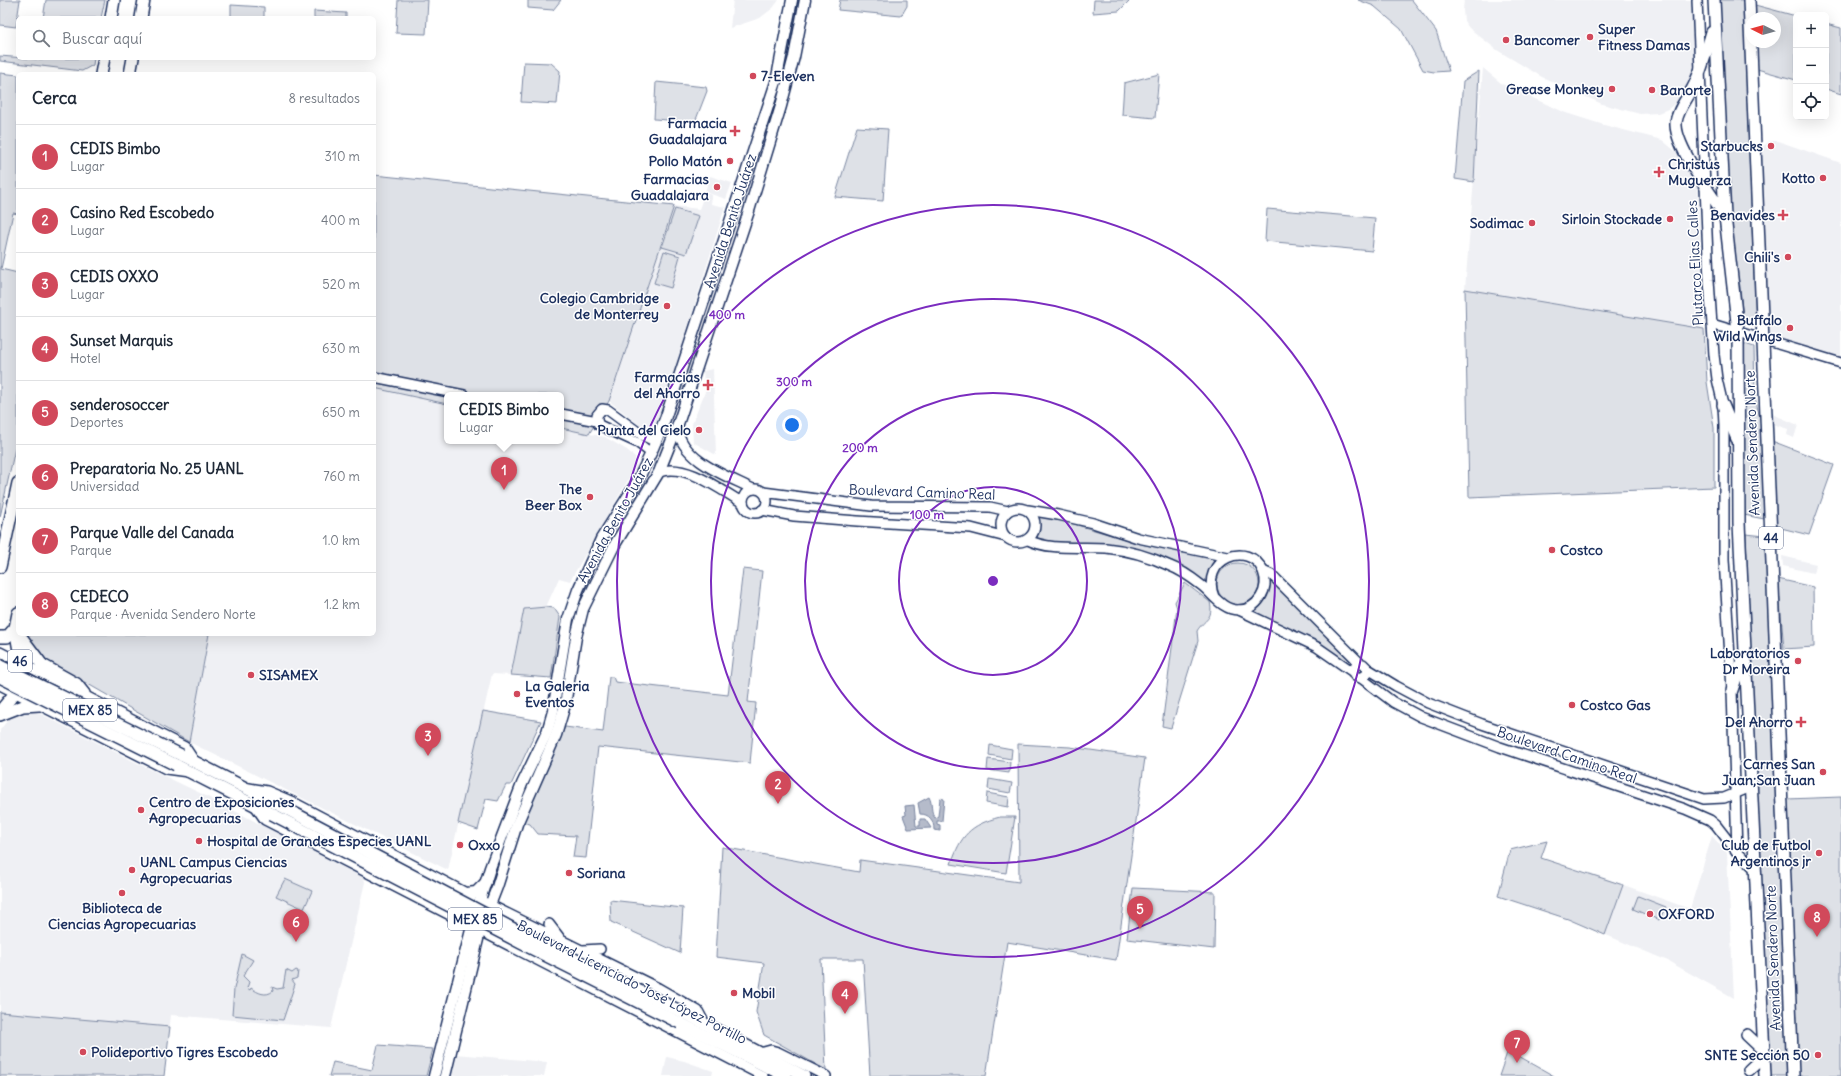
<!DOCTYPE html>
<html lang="es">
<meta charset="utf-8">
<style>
body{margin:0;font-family:Delius,sans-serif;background:#f6f6f7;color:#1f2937}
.controls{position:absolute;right:12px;top:12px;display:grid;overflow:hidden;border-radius:6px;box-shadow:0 4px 16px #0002}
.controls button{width:36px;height:36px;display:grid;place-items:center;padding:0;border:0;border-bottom:1px solid #e0e1e3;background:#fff;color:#1f2937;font:20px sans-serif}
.compass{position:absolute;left:1745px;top:12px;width:36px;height:36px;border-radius:50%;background:#fff;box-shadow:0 4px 16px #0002;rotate:275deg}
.you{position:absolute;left:792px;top:425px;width:14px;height:14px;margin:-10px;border:3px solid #fff;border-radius:50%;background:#1a73e8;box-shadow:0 0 0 6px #1a73e833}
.badge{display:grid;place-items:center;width:26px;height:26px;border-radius:50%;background:#d1495b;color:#fff;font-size:13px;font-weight:700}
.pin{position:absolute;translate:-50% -33px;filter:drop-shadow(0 1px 2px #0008)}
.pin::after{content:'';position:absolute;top:21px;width:14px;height:12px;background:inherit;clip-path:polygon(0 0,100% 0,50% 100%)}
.popup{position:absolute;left:444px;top:392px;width:120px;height:52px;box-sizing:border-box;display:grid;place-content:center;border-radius:6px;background:#fff;filter:drop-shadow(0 1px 3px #0005);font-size:13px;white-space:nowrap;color:#747a83}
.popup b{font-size:15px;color:#1f2937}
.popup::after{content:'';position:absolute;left:50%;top:100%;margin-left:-8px;border:8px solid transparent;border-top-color:#fff}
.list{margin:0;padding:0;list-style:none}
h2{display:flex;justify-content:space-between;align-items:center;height:52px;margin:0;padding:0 16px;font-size:17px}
h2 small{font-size:13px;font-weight:400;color:#747a83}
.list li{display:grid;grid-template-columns:26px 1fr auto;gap:12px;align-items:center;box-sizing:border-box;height:64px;padding:0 16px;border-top:1px solid #e0e1e3}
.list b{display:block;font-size:15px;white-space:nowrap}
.list p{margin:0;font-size:13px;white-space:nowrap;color:#747a83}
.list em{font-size:13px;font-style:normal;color:#747a83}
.icon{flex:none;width:22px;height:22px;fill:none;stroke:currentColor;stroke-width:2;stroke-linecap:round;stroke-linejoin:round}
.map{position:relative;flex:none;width:1841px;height:1076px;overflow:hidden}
.search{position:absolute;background:#fff;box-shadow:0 4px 16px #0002;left:16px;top:16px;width:360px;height:44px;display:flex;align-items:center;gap:10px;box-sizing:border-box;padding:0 14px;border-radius:6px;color:#747a83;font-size:15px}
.panel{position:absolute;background:#fff;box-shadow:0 4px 16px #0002;left:16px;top:72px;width:360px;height:564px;border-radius:6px}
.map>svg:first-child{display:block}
.built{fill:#eff0f4}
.green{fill:#dee1e7;stroke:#7c88a2}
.water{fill:#b5bbca;stroke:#77839f}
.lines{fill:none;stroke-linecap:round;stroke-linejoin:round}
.tertiary-casing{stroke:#1b2f5e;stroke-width:12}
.secondary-casing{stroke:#1b2f5e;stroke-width:13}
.primary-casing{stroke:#1b2f5e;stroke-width:14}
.trunk-casing{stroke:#1b2f5e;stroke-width:14}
.tertiary{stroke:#fff;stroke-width:9}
.secondary{stroke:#fff;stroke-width:10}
.primary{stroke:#fff;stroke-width:11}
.trunk{stroke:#fff;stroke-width:11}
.trunk-bridge-casing{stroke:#1b2f5e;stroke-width:14;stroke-linecap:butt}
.trunk-bridge{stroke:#fff;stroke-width:11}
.ring{fill:none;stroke:#7b2cbf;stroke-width:2}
.poi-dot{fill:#d1495b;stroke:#fff;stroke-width:1.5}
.labels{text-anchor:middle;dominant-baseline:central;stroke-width:3;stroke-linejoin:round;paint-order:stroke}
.shield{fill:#fff;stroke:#5f6d8e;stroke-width:1}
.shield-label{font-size:13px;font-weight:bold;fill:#1b2f5e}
.poi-label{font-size:14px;font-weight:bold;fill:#1b2f5e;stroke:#fff;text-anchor:end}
.street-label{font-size:14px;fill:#1b2f5e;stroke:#fff}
.centre{fill:#7b2cbf;stroke:#fff;stroke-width:2}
.ring-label{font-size:12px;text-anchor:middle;font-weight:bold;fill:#7b2cbf;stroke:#fff;stroke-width:3;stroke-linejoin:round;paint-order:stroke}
</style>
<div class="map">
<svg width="1841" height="1076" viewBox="0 0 1841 1076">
<rect width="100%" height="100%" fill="#fff"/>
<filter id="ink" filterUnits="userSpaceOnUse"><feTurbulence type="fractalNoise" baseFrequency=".025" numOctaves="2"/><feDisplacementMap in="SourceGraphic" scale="8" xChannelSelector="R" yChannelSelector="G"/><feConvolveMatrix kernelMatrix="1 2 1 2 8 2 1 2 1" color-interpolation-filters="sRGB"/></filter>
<g filter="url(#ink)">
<g class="built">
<polygon points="733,0 779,0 773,8 760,18 730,28"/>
<polygon points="1464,0 1693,0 1695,75 1684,96 1668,109 1658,113 1640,114 1602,104 1542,77 1497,50 1469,28 1464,21 1463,10"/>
<polygon points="1483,68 1502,84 1566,113 1604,125 1662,140 1680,155 1697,182 1704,314 1700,328 1465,289"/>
<polygon points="1770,141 1778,141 1841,163 1841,358 1766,334 1760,153 1762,147"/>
<polygon points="710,176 732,183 726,199 705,192"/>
<polygon points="705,193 712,195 711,204 725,207 654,436 609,401 674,206 699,209"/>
<polygon points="713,369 716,455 693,442 692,424 705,392 703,371"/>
<polygon points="374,388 447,404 447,441 561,441 561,428 605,437 627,450 635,457 636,466 570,581 559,578 546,607 524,609 510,675 492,674 448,870 189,742 209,634 374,634"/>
<polygon points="1770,413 1798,425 1794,438 1787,435 1788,429 1770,423"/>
<polygon points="1782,556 1816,564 1813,573 1783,566"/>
<polygon points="33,710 133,761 200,793 364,878 365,882 331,1028 171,1015 164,1076 0,1076 0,730 11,716 17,713"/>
<polygon points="1712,836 1727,853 1734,998 1668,961 1568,919 1588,872 1690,909"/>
<polygon points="455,1054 547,1062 544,1076 450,1076"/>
<polygon points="667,1057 684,1061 713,1071 712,1076 663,1076"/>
</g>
<g class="green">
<polygon points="0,0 20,0 16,27 0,25"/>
<polygon points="46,0 105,0 101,18 43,18"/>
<polygon points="398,0 428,0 426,34 396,33"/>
<polygon points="528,0 561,0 553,10 528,8"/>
<polygon points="840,0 907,0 907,6 901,16 838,10"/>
<polygon points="1094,0 1130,0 1119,11 1093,13"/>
<polygon points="1358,0 1412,0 1436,31 1449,71 1434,72 1423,70 1401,29 1374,6"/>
<polygon points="1717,0 1743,0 1756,322 1743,322 1740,286 1735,264 1724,135"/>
<polygon points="231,5 264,7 264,18 231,18"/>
<polygon points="1755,5 1796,16 1796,80 1757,69 1757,42 1775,42 1775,18 1756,18"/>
<polygon points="314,11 346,13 346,18 314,18"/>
<polygon points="1826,24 1841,28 1841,94 1826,89"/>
<polygon points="0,56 36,59 94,58 93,65 82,71 0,61"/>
<polygon points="524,62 551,63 560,71 557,104 521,102"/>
<polygon points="1479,71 1474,182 1455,179 1463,81"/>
<polygon points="0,73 18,75 18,214 13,213 1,269 18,273 18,435 0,517"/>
<polygon points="1159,74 1155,118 1122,115 1124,83"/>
<polygon points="656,82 706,87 707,91 695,122 654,119"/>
<polygon points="857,127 888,129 883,201 835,197"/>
<polygon points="374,175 674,206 609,401 589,434 561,428 561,395 447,395 447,404 374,388"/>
<polygon points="675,209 699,216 686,254 662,247"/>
<polygon points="1267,209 1375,218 1372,251 1265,241"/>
<polygon points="664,251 680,256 671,288 654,283"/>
<polygon points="1465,289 1704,329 1707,382 1714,428 1714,487 1469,497"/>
<polygon points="1740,342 1754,347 1755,397 1761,423 1764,519 1744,515"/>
<polygon points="1772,441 1834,465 1809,535 1777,527"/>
<polygon points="1038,516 1050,517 1145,545 1215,558 1215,560 1208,572 1207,582 1203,583 1184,567 1162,558 1104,544 1037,541"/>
<polygon points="1746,534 1765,536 1787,1076 1767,1076"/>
<circle cx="1238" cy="584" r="21"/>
<polygon points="743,569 762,571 748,702 756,703 750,763 598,747 586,858 573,857 576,836 538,834 530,824 522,822 565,727 603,732 609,677 613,677 615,682 728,695"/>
<polygon points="1778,579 1813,587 1814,647 1784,649"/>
<path d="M1269 582 1276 584 1350 661 1349 663 1347 664 1315 642 1255 614 1253 611C1262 603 1270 594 1269 582Z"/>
<path d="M1185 583 1210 602C1214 620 1204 619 1197 631L1198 641 1171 728 1162 726 1177 608 1175 602Z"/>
<polygon points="546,607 554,608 560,617 551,678 511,675 524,609"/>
<polygon points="26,634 209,634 189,742 39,656 29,642"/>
<polygon points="483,711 541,721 511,785 506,785 498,801 486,799 478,830 458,823"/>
<polygon points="1018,744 1070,747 1145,758 1116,960 1007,942 986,1076 870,1076 863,959 821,959 826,1070 764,1035 756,1012 764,963 716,957 722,847 859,872 860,860 1019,882"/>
<polygon points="990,745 1012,749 1011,759 989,755"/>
<polygon points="988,759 1010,762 1009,773 987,770"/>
<polygon points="989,779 1012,783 1010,793 988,789"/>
<polygon points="987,793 1009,797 1008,807 986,803"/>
<polygon points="1841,797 1841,1076 1798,1076 1787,799"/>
<path d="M1000 817H1015L1006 873 951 864C961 835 970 825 1000 817Z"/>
<polygon points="1547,841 1541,858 1623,885 1605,935 1568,919 1498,896 1510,850"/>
<polygon points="285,879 312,891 304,909 276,896"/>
<polygon points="1133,888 1215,892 1214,949 1127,939"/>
<polygon points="1638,896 1666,907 1659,920 1633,909"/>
<polygon points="610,900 683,908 680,953 611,922"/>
<path d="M242 954 253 960 243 976 249 982 247 988 250 990 251 988C258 993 266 997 273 991L272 987 277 989 283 988 286 970 292 973 296 970 298 971 297 978 292 980 295 984 283 1020 232 1015 234 989Z"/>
<polygon points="0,1012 170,1027 164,1076 0,1076"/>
<polygon points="378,1045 433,1049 426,1076 329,1076 333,1062 372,1070"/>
<polygon points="1508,1050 1554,1076 1499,1076"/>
</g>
<g class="water">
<path d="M929 797C933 804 930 812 935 818L938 816 940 798 944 799 942 821H937V824L940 825V831L934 830C934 820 929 814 920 814L918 803Z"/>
<polygon points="914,805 916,826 920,826 920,819 925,819 931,828 908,829 903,816 906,815 905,806"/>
</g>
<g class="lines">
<g class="tertiary-casing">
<g id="tertiary">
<polyline points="1697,0 1709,280 1714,355 1717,379 1723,405 1724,425 1724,559 1732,690 1737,852"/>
<polyline points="1712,324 1841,363"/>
<polyline points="374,377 464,395"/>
<polyline points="561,414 597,421"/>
<path d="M677 427C682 461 725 475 753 489"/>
<polyline points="651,453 638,443 599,425 597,421 597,415 602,409 608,410 642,435 656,442"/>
<path d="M659 472C685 462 721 490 743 503"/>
<circle cx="755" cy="501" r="12"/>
<polyline points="763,492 871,506 990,507 1008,511"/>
<circle cx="1018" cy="525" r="17"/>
<polyline points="762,510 794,516 857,521 971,528 1006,537"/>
<polyline points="1028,510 1058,515 1093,523 1138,538 1228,557"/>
<path d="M1028 540C1051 551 1081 546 1106 548 1127 550 1151 557 1170 566 1181 570 1192 578 1201 585 1213 594 1222 610 1238 610 1258 610 1270 589 1263 571 1249 539 1199 559 1214 597"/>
<polyline points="1263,571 1272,575 1360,663"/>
<polyline points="1239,610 1317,647 1353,672"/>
<polyline points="0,652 185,747 195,762"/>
<polyline points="41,663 77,683 85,693"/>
<polyline points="1368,669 1367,674 1361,678 1355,676 1353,672 1356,664 1363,664 1368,669 1396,686 1428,703 1482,724 1704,799 1724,798 1751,787"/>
<polyline points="1361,678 1393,702 1421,717 1500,747 1685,809 1710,820 1716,825 1737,852 1754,868"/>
<polyline points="0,685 166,769 188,772"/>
<polyline points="249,788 267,791 293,802 472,896"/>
<polyline points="254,804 265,820 763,1076"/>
<polyline points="484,902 658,988 698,1011 705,1024"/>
<polyline points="549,924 559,937"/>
<polyline points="583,950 600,949"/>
<polyline points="760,1053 771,1050 778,1052 826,1076"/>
</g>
</g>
<g class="secondary-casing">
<g id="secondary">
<polyline points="466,893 476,892 486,882"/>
<polyline points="434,1076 472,926 490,868 522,784 547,732 553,711 568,619 578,590 601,539 637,482 651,453 665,419 776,82 792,0"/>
<polyline points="445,1076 480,931 497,887 517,824 556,735 565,705 576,637 583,609 614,546 659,472 677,427 748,214 781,106 794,57 805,0"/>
</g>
</g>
<g class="primary-casing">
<g id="primary">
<polyline points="1714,0 1725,216 1738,331 1739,523 1765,1076"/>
<polyline points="1749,0 1793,1076"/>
<polyline points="111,18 114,0"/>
<polyline points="141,18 144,0"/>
<path d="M1712 32C1707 48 1703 66 1696 81 1691 95 1678 107 1676 122 1674 146 1712 195 1725 216"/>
<polyline points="101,74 104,58"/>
<polyline points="130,74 133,58"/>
<polyline points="1723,405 1737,439"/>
<polyline points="0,567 18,483"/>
<polyline points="19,634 52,678"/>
<polyline points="0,637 7,637 15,628"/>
<polyline points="1732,690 1742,660"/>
<polyline points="0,711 15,693 20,680 21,662 15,628 18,613"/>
<polyline points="0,715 23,706 39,705"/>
<polyline points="1747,1035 1764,1051"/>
<polyline points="1749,1070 1764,1056"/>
</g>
</g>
<g class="trunk-casing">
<g id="trunk">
<polyline points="181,755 277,804"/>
<polyline points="176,765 272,814"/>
<polyline points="684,1013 804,1076"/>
<polyline points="680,1023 785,1076"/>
</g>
</g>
<use href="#tertiary" class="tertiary"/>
<use href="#secondary" class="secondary"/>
<use href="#primary" class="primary"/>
<use href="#trunk" class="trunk"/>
<g class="trunk-bridge-casing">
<g id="trunk-bridge">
<polyline points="0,666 181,755"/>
<polyline points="0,677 176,765"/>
<polyline points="277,804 525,935 684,1013"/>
<polyline points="272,814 521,943 680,1023"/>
</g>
</g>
<use href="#trunk-bridge" class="trunk-bridge"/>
</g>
</g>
<g class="ring">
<circle cx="993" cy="581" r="94"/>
<circle cx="993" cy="581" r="188"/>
<circle cx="993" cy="581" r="282"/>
<circle cx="993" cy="581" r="376"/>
</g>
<g class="poi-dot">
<circle cx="1590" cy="37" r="4"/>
<circle cx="1506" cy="40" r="4"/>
<circle cx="753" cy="76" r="4"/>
<circle cx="1612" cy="89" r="4"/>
<circle cx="1652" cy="90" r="4"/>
<path d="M733 125h4v4h4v4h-4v4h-4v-4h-4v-4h4z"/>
<circle cx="1771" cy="146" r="4"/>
<circle cx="730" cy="161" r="4"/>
<path d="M1657 166h4v4h4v4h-4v4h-4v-4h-4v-4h4z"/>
<circle cx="1823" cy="178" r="4"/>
<circle cx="717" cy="187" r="4"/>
<path d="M1781 209h4v4h4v4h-4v4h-4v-4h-4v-4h4z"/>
<circle cx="1670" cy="219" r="4"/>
<circle cx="1532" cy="223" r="4"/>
<circle cx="1788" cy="257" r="4"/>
<circle cx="667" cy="306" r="4"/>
<circle cx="1790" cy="328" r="4"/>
<path d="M706 379h4v4h4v4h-4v4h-4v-4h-4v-4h4z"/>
<circle cx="699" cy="430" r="4"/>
<circle cx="590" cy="497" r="4"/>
<circle cx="1552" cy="550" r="4"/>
<circle cx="1798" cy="661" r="4"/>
<circle cx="251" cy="675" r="4"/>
<circle cx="517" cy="694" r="4"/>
<circle cx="1572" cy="705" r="4"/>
<path d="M1799 716h4v4h4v4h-4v4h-4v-4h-4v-4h4z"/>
<circle cx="1823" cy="772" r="4"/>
<circle cx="141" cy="810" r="4"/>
<circle cx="199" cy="841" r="4"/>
<circle cx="460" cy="845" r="4"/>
<circle cx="1819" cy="853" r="4"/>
<circle cx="132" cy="870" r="4"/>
<circle cx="569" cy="873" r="4"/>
<circle cx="122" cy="893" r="4"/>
<circle cx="1650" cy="914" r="4"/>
<circle cx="734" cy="993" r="4"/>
<circle cx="83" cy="1052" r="4"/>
<circle cx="1818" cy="1055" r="4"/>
</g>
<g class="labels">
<g class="shield">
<rect x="1759" y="527" width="24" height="22" rx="3"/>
<rect x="8" y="650" width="24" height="22" rx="3"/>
<rect x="63" y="699" width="54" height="22" rx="3"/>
<rect x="448" y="908" width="54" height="22" rx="3"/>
</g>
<g class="shield-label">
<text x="1771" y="538">44</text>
<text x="20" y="661">46</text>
<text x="90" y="710">MEX 85</text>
<text x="475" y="919">MEX 85</text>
</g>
<g class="poi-label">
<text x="1598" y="29" text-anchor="start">Super<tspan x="1598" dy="16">Fitness Damas</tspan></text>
<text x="1514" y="40" text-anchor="start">Bancomer</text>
<text x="761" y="76" text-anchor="start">7-Eleven</text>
<text x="1604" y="89">Grease Monkey</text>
<text x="1660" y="90" text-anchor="start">Banorte</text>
<text x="727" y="123">Farmacia<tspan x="727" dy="16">Guadalajara</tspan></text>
<text x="1763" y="146">Starbucks</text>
<text x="722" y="161">Pollo Matón</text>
<text x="1668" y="164" text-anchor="start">Christus<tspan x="1668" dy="16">Muguerza</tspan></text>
<text x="1815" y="178">Kotto</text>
<text x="709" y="179">Farmacias<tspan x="709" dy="16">Guadalajara</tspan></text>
<text x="1775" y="215">Benavides</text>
<text x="1662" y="219">Sirloin Stockade</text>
<text x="1524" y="223">Sodimac</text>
<text x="1780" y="257">Chili's</text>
<text x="659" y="298">Colegio Cambridge<tspan x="659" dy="16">de Monterrey</tspan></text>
<text x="1782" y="320">Buffalo<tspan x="1782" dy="16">Wild Wings</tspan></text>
<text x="700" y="377">Farmacias<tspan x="700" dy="16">del Ahorro</tspan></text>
<text x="691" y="430">Punta del Cielo</text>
<text x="582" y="489">The<tspan x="582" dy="16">Beer Box</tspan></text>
<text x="1560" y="550" text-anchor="start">Costco</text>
<text x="1790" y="653">Laboratorios<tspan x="1790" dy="16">Dr Moreira</tspan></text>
<text x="259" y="675" text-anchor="start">SISAMEX</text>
<text x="525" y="686" text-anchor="start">La Galeria<tspan x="525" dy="16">Eventos</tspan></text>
<text x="1580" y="705" text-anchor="start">Costco Gas</text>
<text x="1793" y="722">Del Ahorro</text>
<text x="1815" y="764">Carnes San<tspan x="1815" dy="16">Juan;San Juan</tspan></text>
<text x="149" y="802" text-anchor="start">Centro de Exposiciones<tspan x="149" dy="16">Agropecuarias</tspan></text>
<text x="207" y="841" text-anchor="start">Hospital de Grandes Especies UANL</text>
<text x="468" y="845" text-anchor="start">Oxxo</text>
<text x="1811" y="845">Club de Futbol<tspan x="1811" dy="16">Argentinos jr</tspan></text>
<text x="140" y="862" text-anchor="start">UANL Campus Ciencias<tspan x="140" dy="16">Agropecuarias</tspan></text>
<text x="577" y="873" text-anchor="start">Soriana</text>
<text x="122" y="908" text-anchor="middle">Biblioteca de<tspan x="122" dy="16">Ciencias Agropecuarias</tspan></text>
<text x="1658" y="914" text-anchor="start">OXFORD</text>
<text x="742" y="993" text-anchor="start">Mobil</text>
<text x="91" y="1052" text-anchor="start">Polideportivo Tigres Escobedo</text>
<text x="1810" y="1055">SNTE Sección 50</text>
</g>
<g class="street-label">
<text transform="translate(730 221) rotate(-72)">Avenida Benito Juárez</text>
<text transform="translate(1695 263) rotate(-93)">Plutarco Elias Calles</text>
<text transform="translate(1752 443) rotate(-92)">Avenida Sendero Norte</text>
<text transform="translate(922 492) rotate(2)">Boulevard Camino Real</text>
<text transform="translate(615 520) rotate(-61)">Avenida Benito Juárez</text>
<text transform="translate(1567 755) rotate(19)">Boulevard Camino Real</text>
<text transform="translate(1773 958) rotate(-92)">Avenida Sendero Norte</text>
<text transform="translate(632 982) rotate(27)">Boulevard Licenciado José López Portillo</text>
</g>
</g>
<circle cx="993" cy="581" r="6" class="centre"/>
<g class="ring-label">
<text x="727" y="319">400 m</text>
<text x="794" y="386">300 m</text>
<text x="860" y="452">200 m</text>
<text x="927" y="519">100 m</text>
</g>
</svg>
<div class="controls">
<button>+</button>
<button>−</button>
<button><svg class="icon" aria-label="locate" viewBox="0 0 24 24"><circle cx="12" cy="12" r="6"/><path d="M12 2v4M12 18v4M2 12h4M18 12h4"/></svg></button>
</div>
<svg class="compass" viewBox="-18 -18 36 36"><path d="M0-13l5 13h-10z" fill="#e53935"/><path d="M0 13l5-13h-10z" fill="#747a83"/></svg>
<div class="you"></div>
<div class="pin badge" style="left:504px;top:490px">1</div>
<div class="popup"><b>CEDIS Bimbo</b>Lugar</div>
<div class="pin badge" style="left:778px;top:804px">2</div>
<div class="pin badge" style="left:428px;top:756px">3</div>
<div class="pin badge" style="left:845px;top:1014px">4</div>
<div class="pin badge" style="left:1140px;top:929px">5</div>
<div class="pin badge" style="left:296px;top:942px">6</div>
<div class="pin badge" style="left:1517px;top:1063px">7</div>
<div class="pin badge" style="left:1817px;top:937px">8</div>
<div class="search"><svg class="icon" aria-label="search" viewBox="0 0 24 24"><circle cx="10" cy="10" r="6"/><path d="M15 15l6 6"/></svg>Buscar aquí</div>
<section class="panel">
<h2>Cerca<small>8 resultados</small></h2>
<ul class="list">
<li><span class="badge">1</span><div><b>CEDIS Bimbo</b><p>Lugar</p></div><em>310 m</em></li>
<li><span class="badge">2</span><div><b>Casino Red Escobedo</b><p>Lugar</p></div><em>400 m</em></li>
<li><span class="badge">3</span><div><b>CEDIS OXXO</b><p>Lugar</p></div><em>520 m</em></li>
<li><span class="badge">4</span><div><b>Sunset Marquis</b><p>Hotel</p></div><em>630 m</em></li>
<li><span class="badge">5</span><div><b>senderosoccer</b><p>Deportes</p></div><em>650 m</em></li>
<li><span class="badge">6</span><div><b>Preparatoria No. 25 UANL</b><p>Universidad</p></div><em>760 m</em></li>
<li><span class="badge">7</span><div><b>Parque Valle del Canada</b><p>Parque</p></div><em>1.0 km</em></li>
<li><span class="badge">8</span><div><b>CEDECO</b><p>Parque · Avenida Sendero Norte</p></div><em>1.2 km</em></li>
</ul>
</section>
</div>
